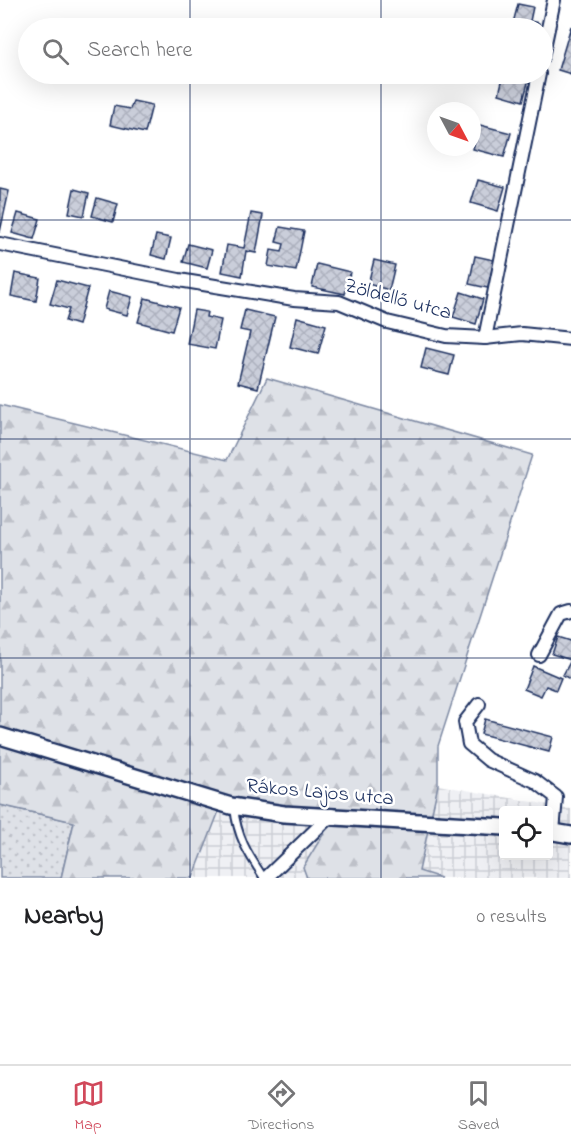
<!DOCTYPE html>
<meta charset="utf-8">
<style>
body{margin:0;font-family:"Indie Flower",sans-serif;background:#f2f2f2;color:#202124}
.controls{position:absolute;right:18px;bottom:18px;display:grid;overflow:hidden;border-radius:6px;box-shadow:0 6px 24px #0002}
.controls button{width:54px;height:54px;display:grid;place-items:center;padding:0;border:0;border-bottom:2px solid #e0e0e0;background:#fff;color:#202124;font:30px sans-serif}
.compass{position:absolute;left:427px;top:102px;width:54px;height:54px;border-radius:50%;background:#fff;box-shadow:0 6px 24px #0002;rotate:131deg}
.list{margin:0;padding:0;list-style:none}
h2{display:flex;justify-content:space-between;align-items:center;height:78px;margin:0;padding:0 24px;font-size:26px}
h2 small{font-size:20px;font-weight:400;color:#757577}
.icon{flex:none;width:33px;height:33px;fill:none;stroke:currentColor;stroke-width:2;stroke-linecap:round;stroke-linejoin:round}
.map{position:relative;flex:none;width:571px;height:878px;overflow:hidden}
.search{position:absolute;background:#fff;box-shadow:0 6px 24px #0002;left:18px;right:18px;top:18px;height:66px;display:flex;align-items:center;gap:15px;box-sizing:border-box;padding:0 21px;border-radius:33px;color:#757577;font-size:22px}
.sheet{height:186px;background:#fff}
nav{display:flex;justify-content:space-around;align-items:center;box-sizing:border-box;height:84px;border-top:2px solid #e0e0e0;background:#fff;font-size:16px;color:#757577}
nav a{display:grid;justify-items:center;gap:3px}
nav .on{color:#d1495b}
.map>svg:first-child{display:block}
.industrial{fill:url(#industrial-grid);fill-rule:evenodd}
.grass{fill:url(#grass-dots);stroke:#7c88a2;stroke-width:1.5}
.forest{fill:url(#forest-firs);stroke:#7c88a2;stroke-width:1.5}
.building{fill:url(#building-cross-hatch);stroke:#1b2f5e;stroke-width:1.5}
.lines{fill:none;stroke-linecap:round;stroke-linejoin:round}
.service-casing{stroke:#1b2f5e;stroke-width:10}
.minor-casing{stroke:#1b2f5e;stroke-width:16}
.tertiary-casing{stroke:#1b2f5e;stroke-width:20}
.service{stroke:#fff;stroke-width:6}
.minor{stroke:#fff;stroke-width:12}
.tertiary{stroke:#fff;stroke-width:15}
.grid{fill:none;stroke:#1b2f5e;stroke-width:1.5;stroke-opacity:0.55}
.labels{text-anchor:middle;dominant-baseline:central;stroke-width:5;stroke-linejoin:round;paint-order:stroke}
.street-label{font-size:21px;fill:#1b2f5e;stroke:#fff}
</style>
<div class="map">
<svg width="571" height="878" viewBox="0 0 571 878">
<defs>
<pattern id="industrial-grid" width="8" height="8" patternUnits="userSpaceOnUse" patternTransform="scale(1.5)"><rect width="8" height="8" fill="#eff0f4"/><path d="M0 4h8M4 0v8" fill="none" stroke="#ccced4"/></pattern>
<pattern id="grass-dots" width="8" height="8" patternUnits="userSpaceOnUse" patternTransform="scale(1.5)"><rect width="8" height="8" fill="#dee1e7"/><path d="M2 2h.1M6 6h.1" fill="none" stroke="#bec1c9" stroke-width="1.8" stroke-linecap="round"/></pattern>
<pattern id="forest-firs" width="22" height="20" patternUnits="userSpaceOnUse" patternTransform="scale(1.5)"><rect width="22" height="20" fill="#dee1e7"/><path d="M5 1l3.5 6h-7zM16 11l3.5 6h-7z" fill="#bec1c9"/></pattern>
<pattern id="building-cross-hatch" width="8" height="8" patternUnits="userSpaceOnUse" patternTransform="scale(1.5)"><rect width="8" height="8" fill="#caceda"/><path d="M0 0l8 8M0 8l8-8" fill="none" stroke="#adb1be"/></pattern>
</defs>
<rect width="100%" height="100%" fill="#fff"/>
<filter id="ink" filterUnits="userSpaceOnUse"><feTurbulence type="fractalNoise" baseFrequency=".0167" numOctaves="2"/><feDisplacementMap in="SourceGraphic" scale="12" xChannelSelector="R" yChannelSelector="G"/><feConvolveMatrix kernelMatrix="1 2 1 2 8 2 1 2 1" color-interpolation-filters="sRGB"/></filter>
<g filter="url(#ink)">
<g class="industrial">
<path d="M438 785 571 809V878H441L419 871ZM504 810H548V856H504Z"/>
<polygon points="219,811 329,825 304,867 307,878 194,878"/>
</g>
<polygon class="grass" points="0,805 74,822 61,878 0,878"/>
<polygon class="forest" points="267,378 532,455 438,746 438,785 419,871 441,878 307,878 303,867 329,825 219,811 193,878 61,878 74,822 0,805 0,405 227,460"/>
<g class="building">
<polygon points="518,4 533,7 530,21 539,23 538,28 512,27"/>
<polygon points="571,26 571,74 558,70"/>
<polygon points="514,74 530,75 523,101 499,94 503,77 512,80"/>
<polygon points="133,101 152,105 145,133 110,125 114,106 130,109"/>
<polygon points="480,125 511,133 504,157 473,149"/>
<polygon points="478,180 505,187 498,211 471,203"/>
<polygon points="0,189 9,191 0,232"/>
<polygon points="74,189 89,193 84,216 69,213"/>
<polygon points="97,198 118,204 113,222 92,216"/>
<polygon points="18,213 40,219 34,239 12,233"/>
<polygon points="251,213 263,215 256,253 246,251 242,276 222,272 227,245 244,248"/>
<polygon points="280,227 304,231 296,271 268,266 271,250 282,252 284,244 276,242"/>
<polygon points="156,235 171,238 166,259 151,255"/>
<polygon points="188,244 212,250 207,268 183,262"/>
<polygon points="475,256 494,260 488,288 469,284"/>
<polygon points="374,260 395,265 389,290 368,284"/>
<polygon points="317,264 350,272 345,294 312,287"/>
<polygon points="15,273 40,278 36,301 11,296"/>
<polygon points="57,280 88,288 78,325 65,321 69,309 50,304"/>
<polygon points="109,291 132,297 127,315 104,309"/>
<polygon points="461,292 483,299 476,324 453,317"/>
<polygon points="145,298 179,307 172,331 138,322"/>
<polygon points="194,310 207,312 206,317 221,320 215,349 187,344"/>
<polygon points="245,310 275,317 258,388 238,383 250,332 240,330"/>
<polygon points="297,317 326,325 318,354 290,347"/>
<polygon points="426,348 454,355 449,375 421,368"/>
<polygon points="558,637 571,641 571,680 563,675 571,660 552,654"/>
<polygon points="533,666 561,678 556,690 546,686 541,696 524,689"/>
<polygon points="485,719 553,737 549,752 481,734"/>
</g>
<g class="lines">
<g class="service-casing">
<path id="service" d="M234 807C237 837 248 854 264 878"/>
</g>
<g class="minor-casing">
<g id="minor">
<polyline points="542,57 554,0"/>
<polyline points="0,244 179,280 294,299 339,302 387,322 446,336 485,338 539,74"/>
<polyline points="485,338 522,334 571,339"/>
<polyline points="539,655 561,614 571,611"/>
<polyline points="479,704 465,722 469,744 488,760 535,781 556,797 553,832"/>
<polyline points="266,878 331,815"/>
</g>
</g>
<g class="tertiary-casing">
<g id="tertiary">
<polyline points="0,736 231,806 284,814 504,827"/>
<polyline points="548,831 571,835"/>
</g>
</g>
<use href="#service" class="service"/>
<use href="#minor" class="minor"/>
<use href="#tertiary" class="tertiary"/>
</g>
</g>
<path class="grid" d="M190 0V28M381 0V28M190 74V878M381 74V878M0 220H571M0 439H571M0 658H571"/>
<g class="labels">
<g class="street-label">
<text transform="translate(398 300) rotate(15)">Zöldellő utca</text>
<text transform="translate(320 793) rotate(5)">Rákos Lajos utca</text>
</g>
</g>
</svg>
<div class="controls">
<button><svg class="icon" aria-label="locate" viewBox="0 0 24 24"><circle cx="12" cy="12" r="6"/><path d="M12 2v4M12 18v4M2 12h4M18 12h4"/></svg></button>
</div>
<svg class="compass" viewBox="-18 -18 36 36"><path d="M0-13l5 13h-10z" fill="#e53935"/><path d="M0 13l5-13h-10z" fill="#757577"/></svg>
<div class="search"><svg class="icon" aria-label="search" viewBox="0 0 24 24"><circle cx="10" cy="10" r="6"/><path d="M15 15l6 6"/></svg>Search here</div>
</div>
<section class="sheet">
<h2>Nearby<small>0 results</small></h2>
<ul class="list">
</ul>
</section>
<nav>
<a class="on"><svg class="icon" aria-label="map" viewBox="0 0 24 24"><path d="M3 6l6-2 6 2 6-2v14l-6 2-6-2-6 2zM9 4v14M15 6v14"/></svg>Map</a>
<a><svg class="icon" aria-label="directions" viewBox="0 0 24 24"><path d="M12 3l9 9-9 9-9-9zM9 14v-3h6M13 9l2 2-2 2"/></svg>Directions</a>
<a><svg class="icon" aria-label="saved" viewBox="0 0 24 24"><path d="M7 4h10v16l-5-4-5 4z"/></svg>Saved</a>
</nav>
